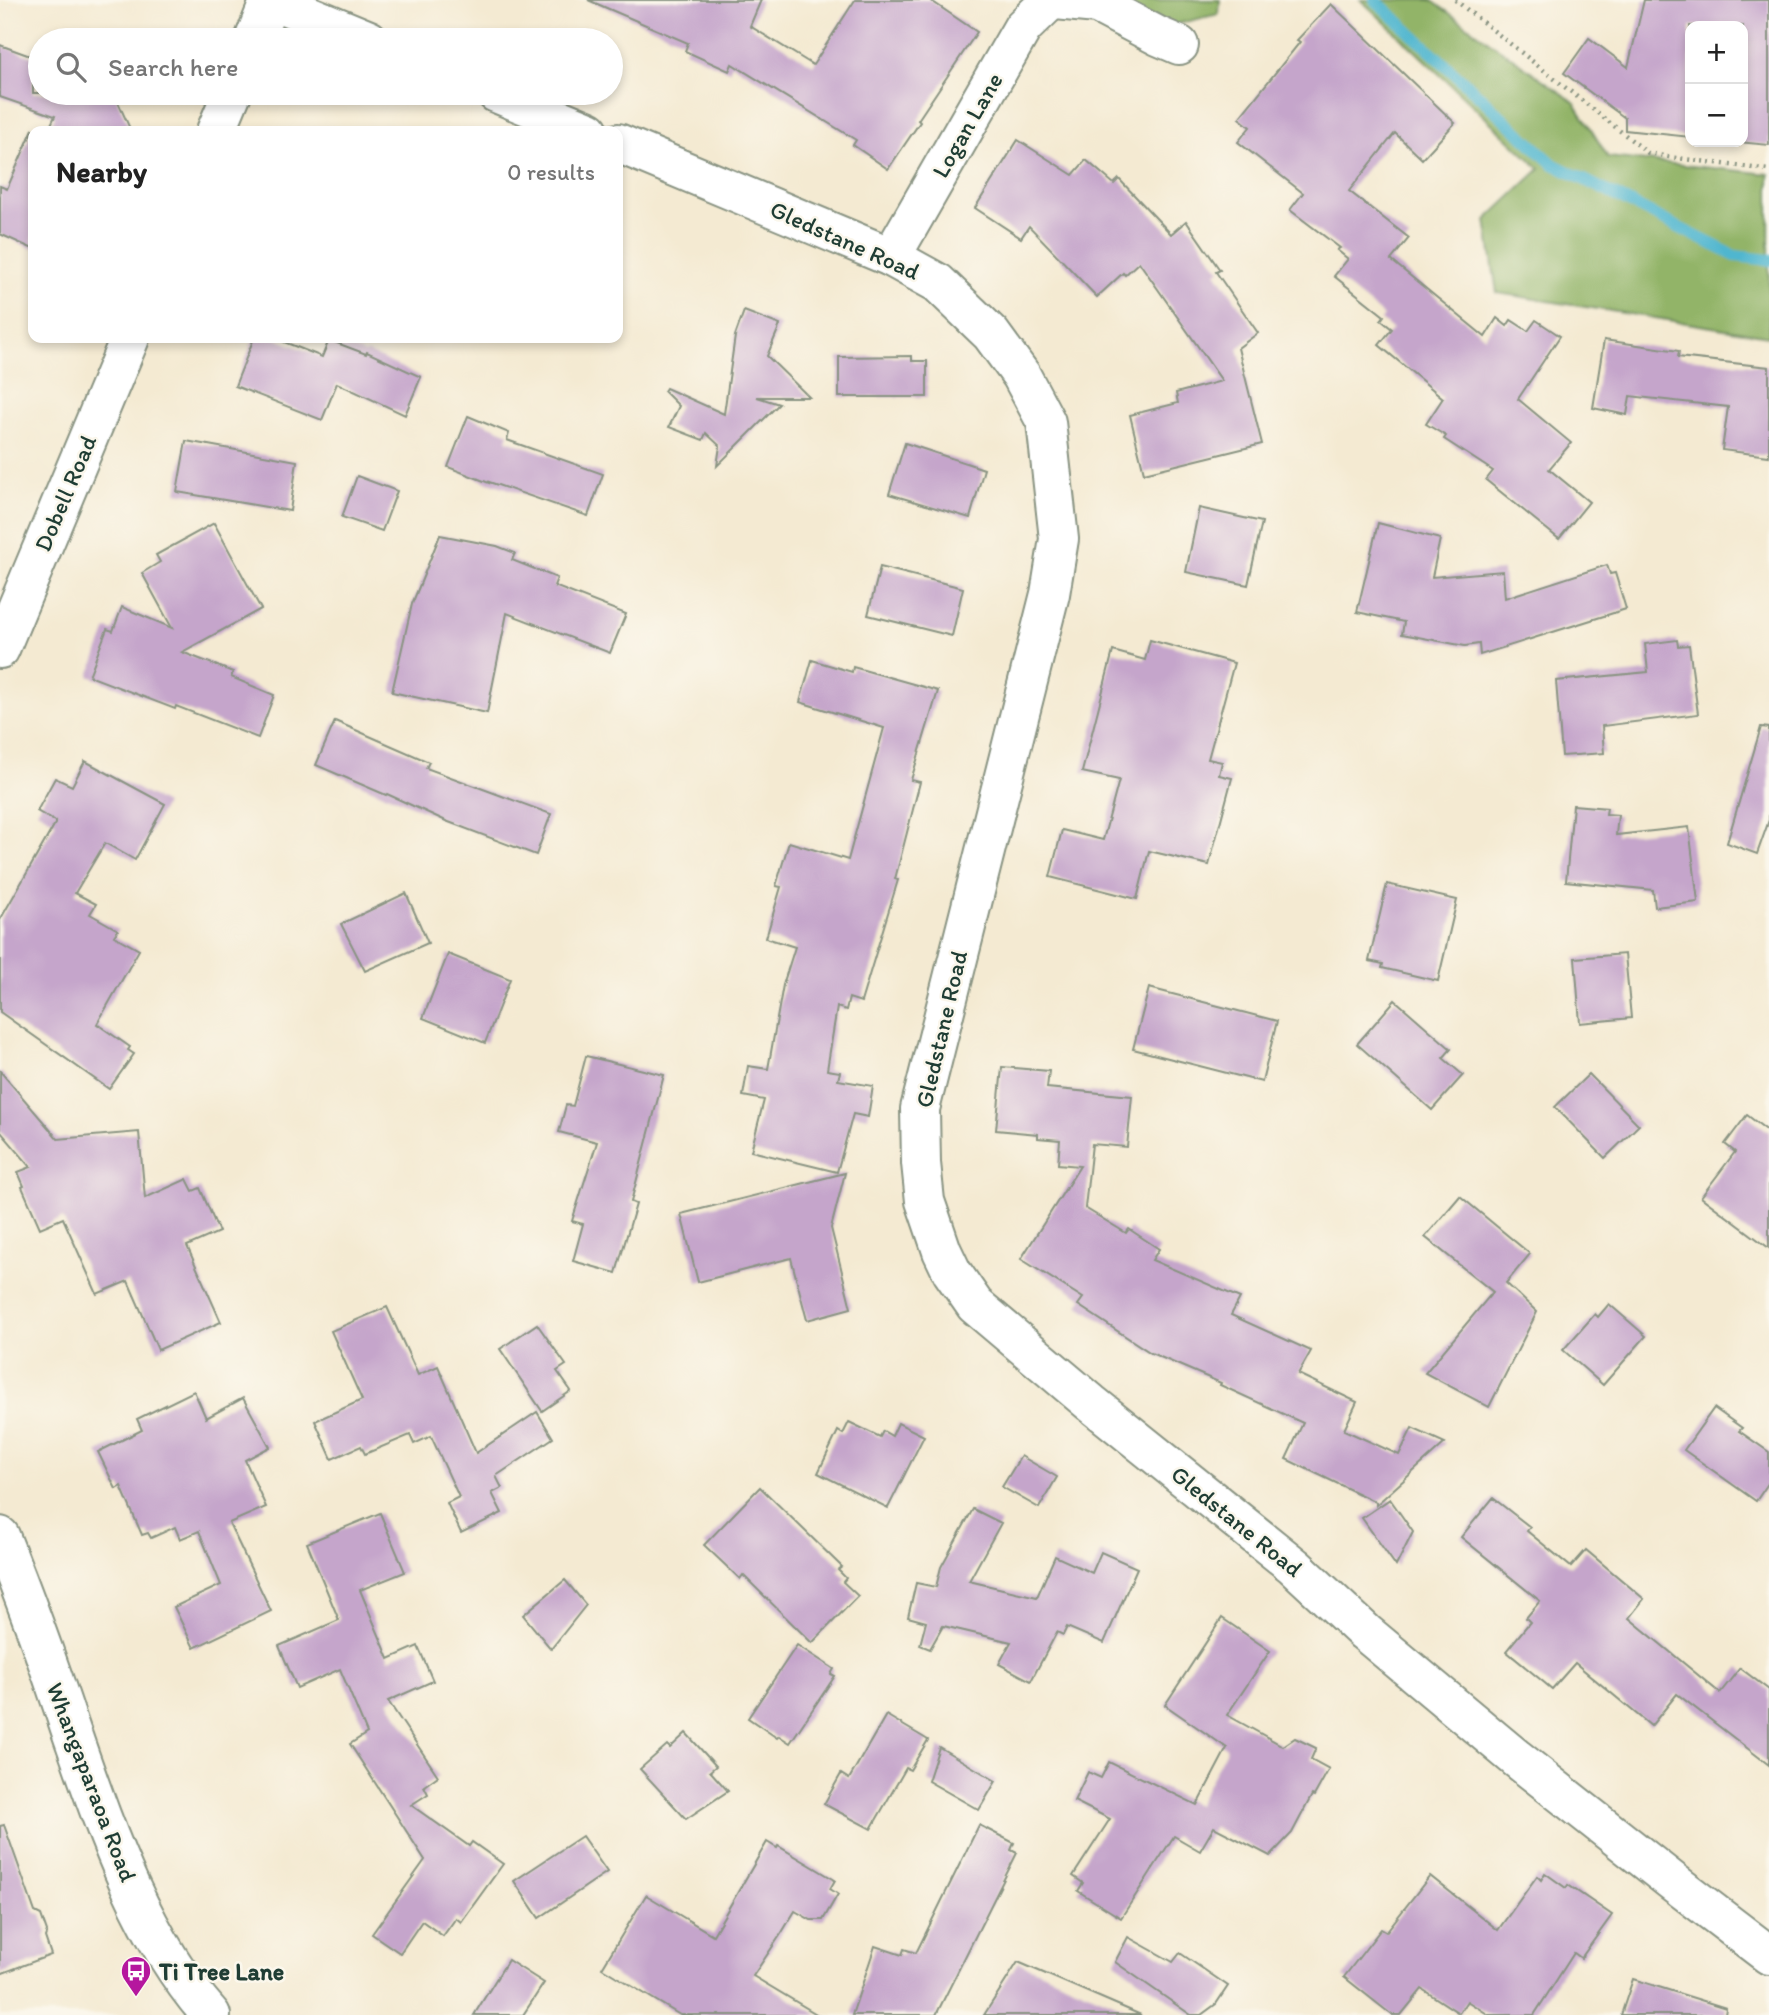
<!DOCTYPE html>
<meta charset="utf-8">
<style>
body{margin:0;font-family:Itim,sans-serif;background:#f2f2f2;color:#222}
.controls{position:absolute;right:21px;top:21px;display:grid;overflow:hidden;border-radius:14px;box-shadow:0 4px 10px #0003}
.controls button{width:63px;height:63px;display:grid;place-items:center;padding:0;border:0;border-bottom:2px solid #e0e0e0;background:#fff;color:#222;font:35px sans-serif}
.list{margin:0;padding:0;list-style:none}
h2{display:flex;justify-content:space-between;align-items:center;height:91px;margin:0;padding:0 28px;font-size:30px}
h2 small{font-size:23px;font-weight:400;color:#767676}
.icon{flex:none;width:38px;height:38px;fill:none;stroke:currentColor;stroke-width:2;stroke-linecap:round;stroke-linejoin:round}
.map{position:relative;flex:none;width:1769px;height:2015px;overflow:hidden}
.search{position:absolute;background:#fff;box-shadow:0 4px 10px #0003;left:28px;top:28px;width:595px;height:77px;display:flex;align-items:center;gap:18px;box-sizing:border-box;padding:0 24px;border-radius:38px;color:#767676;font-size:26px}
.panel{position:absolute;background:#fff;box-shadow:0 4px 10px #0003;left:28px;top:126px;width:595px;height:217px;border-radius:14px}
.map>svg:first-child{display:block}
.forest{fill:#92b468;stroke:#58784e;stroke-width:2}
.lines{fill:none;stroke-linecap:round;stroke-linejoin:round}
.stream{stroke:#50b6cf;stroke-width:12}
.building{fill:#c5a5cb}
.minor-casing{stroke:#8a9483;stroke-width:42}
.primary-casing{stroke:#8a9483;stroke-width:42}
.path{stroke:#8a9483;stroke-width:4.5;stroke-dasharray:2 5;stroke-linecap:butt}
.minor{stroke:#fff;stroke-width:38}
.primary{stroke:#fff;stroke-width:38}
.labels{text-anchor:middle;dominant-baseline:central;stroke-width:5;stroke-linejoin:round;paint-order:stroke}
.street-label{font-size:24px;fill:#1f3d34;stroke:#fbf7ec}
.poi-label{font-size:24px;font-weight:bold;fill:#1f3d34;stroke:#fbf7ec;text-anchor:start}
</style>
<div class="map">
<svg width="1769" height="2015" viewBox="0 0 1769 2015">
<rect width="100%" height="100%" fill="#fbf7ec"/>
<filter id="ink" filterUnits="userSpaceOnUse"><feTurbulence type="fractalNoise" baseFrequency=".0143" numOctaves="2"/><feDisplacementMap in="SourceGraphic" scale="14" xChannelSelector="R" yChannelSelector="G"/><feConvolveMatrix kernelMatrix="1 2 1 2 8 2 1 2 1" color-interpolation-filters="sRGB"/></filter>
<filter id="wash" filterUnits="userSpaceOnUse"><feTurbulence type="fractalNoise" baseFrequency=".00686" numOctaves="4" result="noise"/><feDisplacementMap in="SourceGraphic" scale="28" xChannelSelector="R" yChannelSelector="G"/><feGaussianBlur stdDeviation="1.57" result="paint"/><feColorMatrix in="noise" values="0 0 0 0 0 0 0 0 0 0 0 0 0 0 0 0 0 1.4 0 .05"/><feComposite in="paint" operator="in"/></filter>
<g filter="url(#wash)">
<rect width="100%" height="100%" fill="#f4ead2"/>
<g class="forest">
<polygon points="1105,0 1220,0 1219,14 1160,28"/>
<polygon points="1361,0 1431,0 1574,102 1608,157 1769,174 1769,336 1497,293 1486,220 1540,169"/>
</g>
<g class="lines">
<polyline class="stream" points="1375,0 1553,164 1735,256 1769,260"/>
</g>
<g id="blocks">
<g class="building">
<polygon points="588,0 761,0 750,26 813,65 855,0 930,0 977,32 918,120 920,122 888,169 853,145 856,140 732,64 729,71 685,51 688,43"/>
<polygon points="1644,0 1769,0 1769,145 1738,142 1743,142 1743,26 1690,26 1690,137 1625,130 1625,118 1564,73 1589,38 1628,67"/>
<polygon points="1331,4 1455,123 1422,159 1395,133 1349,191 1409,238 1391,260 1485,337 1497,318 1507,326 1511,320 1528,331 1536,320 1560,336 1518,399 1571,443 1549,469 1589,502 1559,539 1486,480 1493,471 1444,439 1446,436 1426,424 1443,398 1379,345 1392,329 1381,320 1384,316 1334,276 1348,259 1337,250 1340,248 1290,210 1303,193 1238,142 1250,127 1239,118 1300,42 1297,40"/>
<polygon points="0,45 33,57 33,93 114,93 131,131 48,131 55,116 0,97"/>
<polygon points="33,129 33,249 0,234 0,186 7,189"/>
<polygon points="1018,140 1073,175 1086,160 1114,184 1119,179 1171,234 1186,221 1220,270 1216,272 1258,333 1238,348 1262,444 1144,473 1130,415 1178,403 1176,393 1222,381 1139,262 1125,275 1123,273 1097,297 1029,226 1021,238 975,208"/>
<polygon points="744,311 780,325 767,356 809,397 757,397 779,404 717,466 720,446 706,433 703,440 669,427 679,406 664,391 666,388 724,414 735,336"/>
<polygon points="254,338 274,338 322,357 329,340 366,354 367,352 421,377 405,415 337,383 322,420 235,386"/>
<polygon points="1604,340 1679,351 1678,357 1769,367 1769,456 1722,450 1728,407 1630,396 1627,415 1593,408"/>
<polygon points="912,356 912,361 927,361 927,397 839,397 839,357"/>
<polygon points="468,416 509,433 507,440 603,474 588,516 489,482 489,483 448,467"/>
<polygon points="186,441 297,461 290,511 177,492"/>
<polygon points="905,443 984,469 970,518 889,494"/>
<polygon points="357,476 397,491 382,531 342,517"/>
<polygon points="1199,508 1262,522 1248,585 1186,572"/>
<polygon points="214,523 261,609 182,652 233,672 231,677 274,695 258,738 176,706 175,709 89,676 107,629 113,631 122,607 172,628 142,573 160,562 156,555"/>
<polygon points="1378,523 1440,539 1432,577 1503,571 1505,598 1607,565 1610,574 1615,573 1626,609 1480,655 1479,644 1465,646 1402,634 1404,622 1357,612"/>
<polygon points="440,535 497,546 515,553 512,560 557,578 554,586 626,614 610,653 507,613 487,713 392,692 412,604"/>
<polygon points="880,567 963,588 952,636 868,615"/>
<polygon points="1150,640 1234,663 1208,759 1222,762 1219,775 1232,778 1209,865 1149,851 1137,899 1050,877 1062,830 1103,840 1119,780 1082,772 1113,651 1145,660"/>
<polygon points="1677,640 1678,646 1689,645 1698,714 1602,726 1604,753 1562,756 1556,681 1648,672 1645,644"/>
<polygon points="812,660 852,672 853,667 938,691 911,780 920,782 895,879 898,880 861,1002 849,998 846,1010 837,1007 827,1070 840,1072 838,1080 873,1086 868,1117 853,1114 837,1172 751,1151 764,1100 743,1096 748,1066 768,1069 783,985 795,947 766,938 781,887 776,886 789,842 848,860 884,728 800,702"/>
<polygon points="335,721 429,762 426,768 551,814 536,855 446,821 387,794 386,795 316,765"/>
<polygon points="1761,727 1769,728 1769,820 1757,854 1727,843"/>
<polygon points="85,761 165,804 135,860 105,843 75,893 96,904 90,914 118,930 114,936 139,950 97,1024 130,1047 128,1050 134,1054 109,1089 0,1012 0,920 56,822 37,811 55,778 72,786"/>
<polygon points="1573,805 1607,808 1606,814 1618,815 1616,835 1689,827 1698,902 1655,907 1653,890 1566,881"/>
<polygon points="1387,884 1457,900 1438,981 1382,968 1383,964 1369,961"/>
<polygon points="406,893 428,943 365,971 341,924"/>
<polygon points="448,954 510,979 485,1043 423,1018"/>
<polygon points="1625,954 1631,1018 1580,1023 1575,958"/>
<polygon points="1149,988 1277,1021 1262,1082 1133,1049"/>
<polygon points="1395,1000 1451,1049 1443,1058 1463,1075 1432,1110 1357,1044"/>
<polygon points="586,1056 664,1075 631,1202 636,1204 616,1273 573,1261 583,1224 572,1221 597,1142 559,1132 566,1105 573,1106"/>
<polygon points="1002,1067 1049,1071 1047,1088 1132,1096 1127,1147 1092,1144 1085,1208 1126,1233 1129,1229 1159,1249 1152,1260 1240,1298 1231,1315 1311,1351 1298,1374 1357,1402 1344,1430 1399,1455 1412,1428 1445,1443 1376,1505 1376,1502 1286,1459 1303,1423 1220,1385 1221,1383 1151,1353 1078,1305 1083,1298 1021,1259 1080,1166 1058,1164 1060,1140 1038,1138 1038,1134 996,1130"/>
<polygon points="0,1071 58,1139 139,1132 145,1198 187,1179 193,1191 200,1188 219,1232 187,1246 221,1322 158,1350 128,1281 97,1294 63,1218 40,1228 22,1187 24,1186 18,1172 31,1167 0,1131"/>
<polygon points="1589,1074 1639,1125 1605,1158 1555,1107"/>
<polygon points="1747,1115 1769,1132 1769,1248 1701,1197 1735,1152 1725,1144"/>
<polygon points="845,1173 831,1228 851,1308 807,1320 791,1258 698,1282 681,1214"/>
<polygon points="1460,1196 1530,1254 1506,1283 1537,1312 1489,1407 1425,1373 1493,1292 1425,1237"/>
<polygon points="1609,1304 1646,1336 1603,1385 1563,1350 1595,1314 1598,1317"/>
<polygon points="387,1307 418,1375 438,1366 476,1453 537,1412 553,1438 496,1476 502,1488 492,1493 502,1513 461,1533 447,1503 459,1497 431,1436 414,1444 410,1435 365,1454 361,1446 332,1459 315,1421 362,1400 331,1331"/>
<polygon points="537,1324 566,1365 557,1371 571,1391 542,1411 500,1349"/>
<polygon points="194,1391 206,1418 243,1398 270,1447 245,1460 266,1507 229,1523 271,1611 194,1648 174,1607 221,1585 199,1531 180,1539 175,1527 151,1538 148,1533 142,1535 121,1486 116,1489 98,1452 142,1430 137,1419"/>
<polygon points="1714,1408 1742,1428 1739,1431 1769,1452 1769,1482 1756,1501 1684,1450"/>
<polygon points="849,1422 880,1437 883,1431 892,1436 898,1423 924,1436 888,1508 818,1473 838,1431 843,1434"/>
<polygon points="1021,1456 1057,1477 1039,1508 1002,1487"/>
<polygon points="760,1487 842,1567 838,1570 846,1578 843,1582 858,1596 812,1643 743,1575 740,1579 704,1545"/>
<polygon points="1493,1498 1530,1527 1527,1531 1571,1567 1586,1550 1644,1599 1629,1618 1720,1693 1740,1668 1769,1690 1769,1765 1677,1694 1651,1726 1575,1663 1552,1689 1506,1651 1530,1622 1526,1618 1540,1601 1461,1537"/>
<polygon points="1390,1499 1413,1532 1396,1566 1362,1518"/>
<polygon points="973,1509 1001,1523 969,1581 1037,1597 1055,1556 1092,1573 1101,1552 1137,1568 1104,1643 1067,1627 1063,1635 1057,1632 1031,1681 999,1664 1011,1642 943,1626 930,1649 920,1645 926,1622 908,1617 916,1583 936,1587 941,1567"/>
<polygon points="380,1513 405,1572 360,1590 389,1659 418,1646 433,1681 388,1701 438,1776 424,1786 428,1794 411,1805 469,1846 472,1842 503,1864 461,1922 456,1918 443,1936 422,1921 400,1953 372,1934 425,1860 350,1744 367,1733 340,1669 297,1688 279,1646 339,1620 307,1543"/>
<polygon points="565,1580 586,1605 551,1649 523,1615"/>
<polygon points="1222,1618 1270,1651 1227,1715 1283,1746 1295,1738 1316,1748 1311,1759 1329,1769 1314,1796 1312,1795 1292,1833 1270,1856 1214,1827 1200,1851 1174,1836 1121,1918 1078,1891 1083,1883 1073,1876 1110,1819 1074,1801 1088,1772 1101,1778 1109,1762 1197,1805 1227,1748 1165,1705"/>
<polygon points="797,1645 834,1669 831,1674 835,1676 790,1743 779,1736 777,1738 748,1718"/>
<polygon points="886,1715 928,1740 910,1770 906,1768 871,1829 824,1804 841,1774 849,1779"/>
<polygon points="686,1733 716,1766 710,1771 728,1791 686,1819 640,1769 667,1745 670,1748"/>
<polygon points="939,1747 996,1781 979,1810 928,1781"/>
<polygon points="4,1825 35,1912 41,1915 47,1932 45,1937 51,1955 0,1974 0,1826"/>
<polygon points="979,1825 1014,1843 1011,1850 1017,1853 936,2015 852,2015 875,1946 902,1955 904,1949 916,1953"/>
<polygon points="582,1836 607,1872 539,1918 514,1881"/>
<polygon points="767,1842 777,1848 778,1846 835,1880 830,1889 838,1894 823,1920 811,1920 795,1911 781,1934 753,1976 818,2015 680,2015 602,1968 646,1895 713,1935"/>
<polygon points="1545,1873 1566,1888 1568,1885 1612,1915 1581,1958 1574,1953 1534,2015 1489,2015 1467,2001 1459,2013 1422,1989 1401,2015 1392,2015 1344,1977 1381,1929 1386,1932 1430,1876 1498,1930 1537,1876 1541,1880"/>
<polygon points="1128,1937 1173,1962 1180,1953 1228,1986 1216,2004 1201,2015 1191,2015 1115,1962"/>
<polygon points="508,1960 544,1983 523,2015 474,2015"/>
<polygon points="1018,1962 1141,2015 984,2015"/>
<polygon points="1633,1979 1726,2008 1725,2015 1621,2015"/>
</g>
</g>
</g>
<g filter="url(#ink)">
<use href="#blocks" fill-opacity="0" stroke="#8a9483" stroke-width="2"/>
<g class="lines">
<g class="minor-casing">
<g id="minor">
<polyline points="272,0 369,40"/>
<polyline points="1056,0 1097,4 1158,36 1179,45"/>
<polyline points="254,40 270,0"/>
<polyline points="496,93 589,131"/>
<polyline points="216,131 232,93"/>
<polyline points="618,143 891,257 938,283 991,334 1021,375 1046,422 1059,539 1050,594 920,1109 921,1163 925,1201 942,1251 952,1272 975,1305 1091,1403 1294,1566 1365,1632 1516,1758 1672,1881 1769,1955"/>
<polyline points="891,257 1023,27 1051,0"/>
<polyline points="0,649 130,338"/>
</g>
</g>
<g class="primary-casing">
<path id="primary" d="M0 1536C26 1600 49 1665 71 1731 105 1828 141 1937 211 2015"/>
</g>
<polyline class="path" points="1455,0 1648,153 1669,157 1769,170"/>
<use href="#minor" class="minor"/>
<use href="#primary" class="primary"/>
</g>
</g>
<defs>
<g id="bus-pin" transform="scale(1.575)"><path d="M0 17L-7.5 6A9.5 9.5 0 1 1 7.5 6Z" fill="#b5179e" stroke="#fbf7ec"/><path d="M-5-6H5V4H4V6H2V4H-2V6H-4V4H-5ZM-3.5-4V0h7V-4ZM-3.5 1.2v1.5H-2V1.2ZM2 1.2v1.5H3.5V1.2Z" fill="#fff"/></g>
</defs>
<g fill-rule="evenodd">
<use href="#bus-pin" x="136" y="1971"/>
</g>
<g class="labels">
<g class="street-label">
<text transform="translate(967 125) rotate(-60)">Logan Lane</text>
<text transform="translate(845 240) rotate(24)">Gledstane Road</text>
<text transform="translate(65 493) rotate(-67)">Dobell Road</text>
<text transform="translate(941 1029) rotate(-77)">Gledstane Road</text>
<text transform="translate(1237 1521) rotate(39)">Gledstane Road</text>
<text transform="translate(92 1782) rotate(69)">Whangaparaoa Road</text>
</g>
<g class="poi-label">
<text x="159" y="1971">Ti Tree Lane</text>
</g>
</g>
</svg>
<div class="controls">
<button>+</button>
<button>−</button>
</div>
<div class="search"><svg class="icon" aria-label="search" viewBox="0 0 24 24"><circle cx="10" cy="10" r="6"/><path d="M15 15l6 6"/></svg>Search here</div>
<section class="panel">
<h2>Nearby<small>0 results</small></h2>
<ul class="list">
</ul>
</section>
</div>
